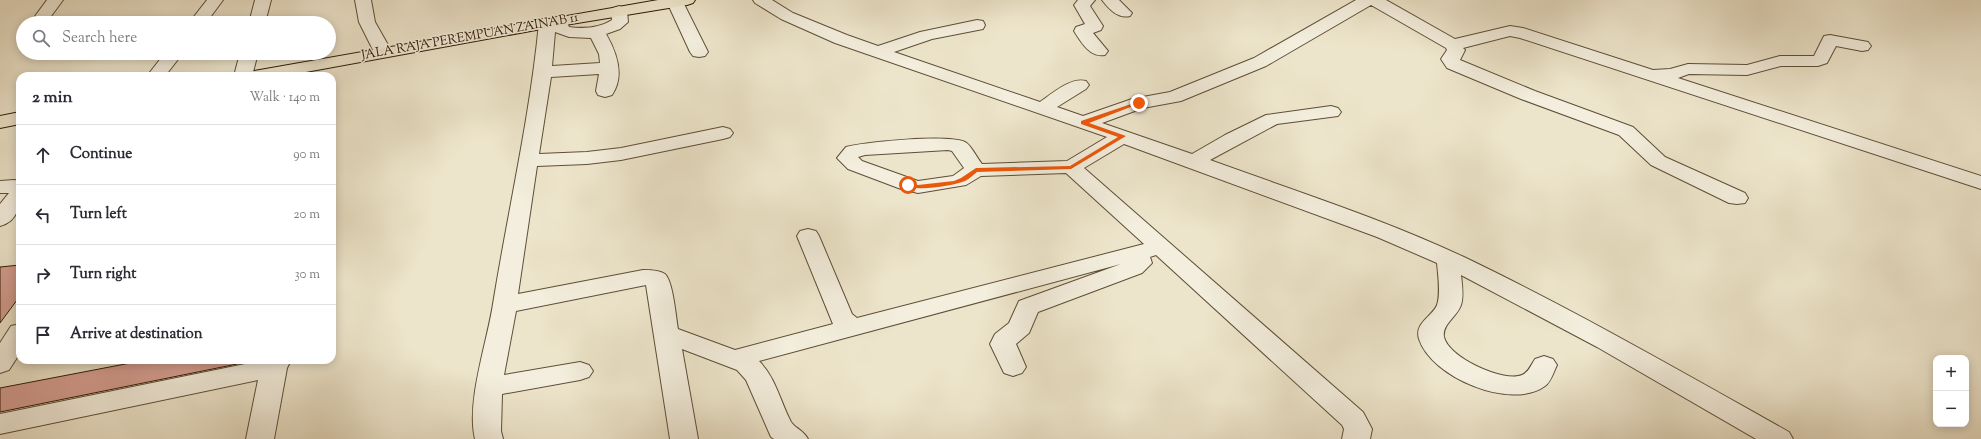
<!DOCTYPE html>
<meta charset="utf-8">
<style>
body{margin:0;font-family:"Sorts Mill Goudy",serif;background:#f7f7f7;color:#2b2b33}
.controls{position:absolute;right:12px;bottom:12px;display:grid;overflow:hidden;border-radius:8px;box-shadow:0 2px 10px #0003}
.controls button{width:36px;height:36px;display:grid;place-items:center;padding:0;border:0;border-bottom:1px solid #e1e1e2;background:#fff;color:#2b2b33;font:20px sans-serif}
.stop{position:absolute;width:12px;height:12px;margin:-9px;border:3px solid #ea580c;border-radius:50%;background:#fff}
.stop.end{background:#ea580c;border-color:#fff;box-shadow:0 1px 4px #0008}
.list{margin:0;padding:0;list-style:none}
h2{display:flex;justify-content:space-between;align-items:center;height:52px;margin:0;padding:0 16px;font-size:17px}
h2 small{font-size:13px;font-weight:400;color:#7c7c81}
.list li{display:grid;grid-template-columns:26px 1fr auto;gap:12px;align-items:center;box-sizing:border-box;height:60px;padding:0 16px;border-top:1px solid #e1e1e2}
.list b{display:block;font-size:15px;white-space:nowrap}
.list em{font-size:13px;font-style:normal;color:#7c7c81}
.icon{flex:none;width:22px;height:22px;fill:none;stroke:currentColor;stroke-width:2;stroke-linecap:round;stroke-linejoin:round}
.map{position:relative;flex:none;width:1981px;height:439px;overflow:hidden}
.search{position:absolute;background:#fff;box-shadow:0 2px 10px #0003;left:16px;top:16px;width:320px;height:44px;display:flex;align-items:center;gap:10px;box-sizing:border-box;padding:0 14px;border-radius:22px;color:#7c7c81;font-size:15px}
.panel{position:absolute;background:#fff;box-shadow:0 2px 10px #0003;left:16px;top:72px;width:320px;height:292px;border-radius:12px}
.map>svg:first-child{display:block}
.building{fill:#d59e91;stroke:#2f1b04}
.lines{fill:none;stroke-linecap:round;stroke-linejoin:round}
.minor-casing{stroke:#5e4e36;stroke-width:2}
.major-casing{stroke:#2f1b04;stroke-width:2}
.minor{fill:#f3eedd;fill-rule:evenodd}
.major{fill:#ede5cb;fill-rule:evenodd}
.route{fill:#ea580c}
.labels{text-anchor:middle;dominant-baseline:central;stroke-width:3;stroke-linejoin:round;paint-order:stroke}
.far-street-label{font-size:13px;fill:#2f1b04;stroke:#f3eedd}
</style>
<div class="map">
<svg width="1981" height="439" viewBox="0 0 1981 439">
<rect width="100%" height="100%" fill="#ede5cb"/>
<filter id="stains"><feTurbulence type="fractalNoise" baseFrequency=".005" numOctaves="4"/><feColorMatrix values="0 0 0 0 .2 0 0 0 0 .09 0 0 0 0 .02 0 0 0 .5 -.17"/></filter>
<radialGradient id="worn" r=".72"><stop offset=".6" stop-color="#630" stop-opacity="0"/><stop offset="1" stop-color="#630" stop-opacity=".3"/></radialGradient>
<g class="building">
<polygon points="20,265 20,296 0,323 0,267"/>
<polygon points="146,360 257,360 0,412 0,388"/>
</g>
<g class="lines">
<g class="minor-casing">
<g id="minor">
<polygon points="47,0 63,0 46,23 30,23"/>
<polygon points="207,0 223,0 206,23 189,23"/>
<polygon points="255,0 271,0 265,23 249,23"/>
<polygon points="355,0 371,0 375,22 392,52 389,56 383,57 377,56 374,52 359,22"/>
<polygon points="668,0 682,0 708,52 705,56 699,57 693,56 690,52 667,2"/>
<path d="M753 0H772L793 13 847 35 878 46 920 32 977 20 983 21 985 25 983 29 932 39 894 52 1040 102C1053 93 1071 77 1086 81L1089 85 1086 89 1057 107 1083 116 1132 99 1170 92 1254 58 1356 0H1386L1455 39 1510 26 1523 28 1653 70 1670 69 1688 64 1747 65 1780 56H1814L1824 36 1830 35 1868 42 1871 46 1868 50 1862 51 1836 46 1827 63 1818 66H1781L1747 75 1689 74 1678 78 1981 176V189L1520 38 1510 36 1463 48 1465 50 1460 60 1535 91 1633 127 1665 157 1745 193 1748 198 1745 203 1737 204 1729 203 1651 165 1619 135 1521 99 1447 68 1441 59 1447 50 1446 48 1371 5 1266 66 1181 101 1143 108 1102 123 1192 154 1225 135 1266 115 1331 106 1338 108 1341 112 1338 116 1277 124 1210 160C1295 191 1384 219 1466 258 1576 311 1682 372 1789 432L1793 439H1756L1597 347 1461 275C1462 284 1464 296 1461 305 1457 317 1442 324 1444 337 1448 357 1503 383 1522 375 1529 372 1531 365 1535 359L1544 356 1553 359 1557 365C1554 371 1551 382 1545 386 1511 411 1431 377 1419 339 1414 323 1432 317 1437 305 1441 293 1438 275 1437 263L1377 237 1124 144 1084 168 1363 412 1372 429 1370 439H1342L1344 429 1342 425 1156 255 1150 257 1152 263 1142 273 1038 312 1029 333 1016 344 1026 367 1022 373 1013 376 1004 373 990 344 995 334 1009 323 1019 301 1121 264 759 361C776 378 780 401 791 422 795 428 803 430 808 439H774L771 437 746 380 737 370 682 349 698 439H670L646 285 516 311 504 375 580 362 589 365 593 371 589 377 580 380 502 394 501 431 503 439H475C466 402 487 343 493 304 508 211 530 117 539 23L541 19H552L559 16 565 17 569 27C584 29 599 28 612 20L611 11 613 8 619 6 625 8 627 11 628 22 620 29 606 34C617 53 625 76 612 95L605 97 598 95 596 91 599 74 551 77 539 154 587 152 621 148 723 127 730 129 733 133 730 137 723 139 621 160 587 164 537 166 518 294 643 270C649 270 659 270 665 274 673 281 676 318 678 329L735 350 833 324 797 236 800 231 808 229 816 231 819 236 852 314 857 318 1144 244 1066 173 981 176 966 185 918 193 901 189 848 169 837 158 846 147C866 142 947 134 965 142 971 145 977 158 982 164L1067 161 1107 137 835 43 781 19 755 3ZM555 32 569 37 591 38 599 54 600 63 552 66ZM948 150 952 151 964 168 953 176 918 181 862 161 858 157 865 155Z"/>
<path d="M1078 0H1095L1090 6 1103 26 1101 30 1093 33 1108 51 1105 55C1090 58 1081 42 1074 31L1076 27 1085 24 1074 5Z"/>
<path d="M1102 0H1119L1132 13 1130 16C1118 19 1109 9 1102 0Z"/>
<polygon points="165,53 183,53 165,76 147,76"/>
<polygon points="240,53 258,53 252,76 234,76"/>
<path d="M14 180 20 181C20 199 22 220 0 226V204L9 193H0V181Z"/>
<polygon points="20,324 20,353 9,370 0,373 0,343 11,326"/>
<polygon points="265,360 291,360 287,368 274,439 246,439 258,380 0,434 0,414"/>
</g>
</g>
<g class="major-casing">
<g id="major">
<polygon points="658,0 695,0 693,3 687,5 547,28 284,76 245,76 248,72 254,71"/>
<polygon points="20,112 20,124 0,128 0,116"/>
</g>
</g>
<use href="#minor" class="minor"/>
<use href="#major" class="major"/>
</g>
<path class="route" d="M1137 102 1141 103 1089 123 1126 136 1071 169 977 172C973 175 969 179 965 181 953 186 915 192 905 185L908 183 918 185 954 181 961 178 976 168 1070 166 1118 137 1081 124V121Z"/>
<g class="labels">
<g class="far-street-label">
<text transform="translate(470 37) rotate(-10)">JALA RAJA PEREMPUAN ZAINAB 11</text>
</g>
</g>
<rect width="100%" height="100%" filter="url(#stains)"/>
<rect width="100%" height="100%" fill="url(#worn)"/>
</svg>
<div class="controls">
<button>+</button>
<button>−</button>
</div>
<div class="stop" style="left:908px;top:185px"></div>
<div class="stop end" style="left:1139px;top:103px"></div>
<div class="search"><svg class="icon" aria-label="search" viewBox="0 0 24 24"><circle cx="10" cy="10" r="6"/><path d="M15 15l6 6"/></svg>Search here</div>
<section class="panel">
<h2>2 min<small>Walk · 140 m</small></h2>
<ul class="list">
<li><svg class="icon" aria-label="ahead" viewBox="0 0 24 24"><path d="M12 20V5M6 11l6-6 6 6"/></svg><div><b>Continue</b></div><em>90 m</em></li>
<li><svg class="icon" aria-label="left" viewBox="0 0 24 24"><path d="M17 20v-9H6M10 6l-5 5 5 5"/></svg><div><b>Turn left</b></div><em>20 m</em></li>
<li><svg class="icon" aria-label="right" viewBox="0 0 24 24"><path d="M7 20v-9h11M14 6l5 5-5 5"/></svg><div><b>Turn right</b></div><em>30 m</em></li>
<li><svg class="icon" aria-label="arrive" viewBox="0 0 24 24"><path d="M6 21V4h12l-3 4 3 4H6"/></svg><div><b>Arrive at destination</b></div></li>
</ul>
</section>
</div>
